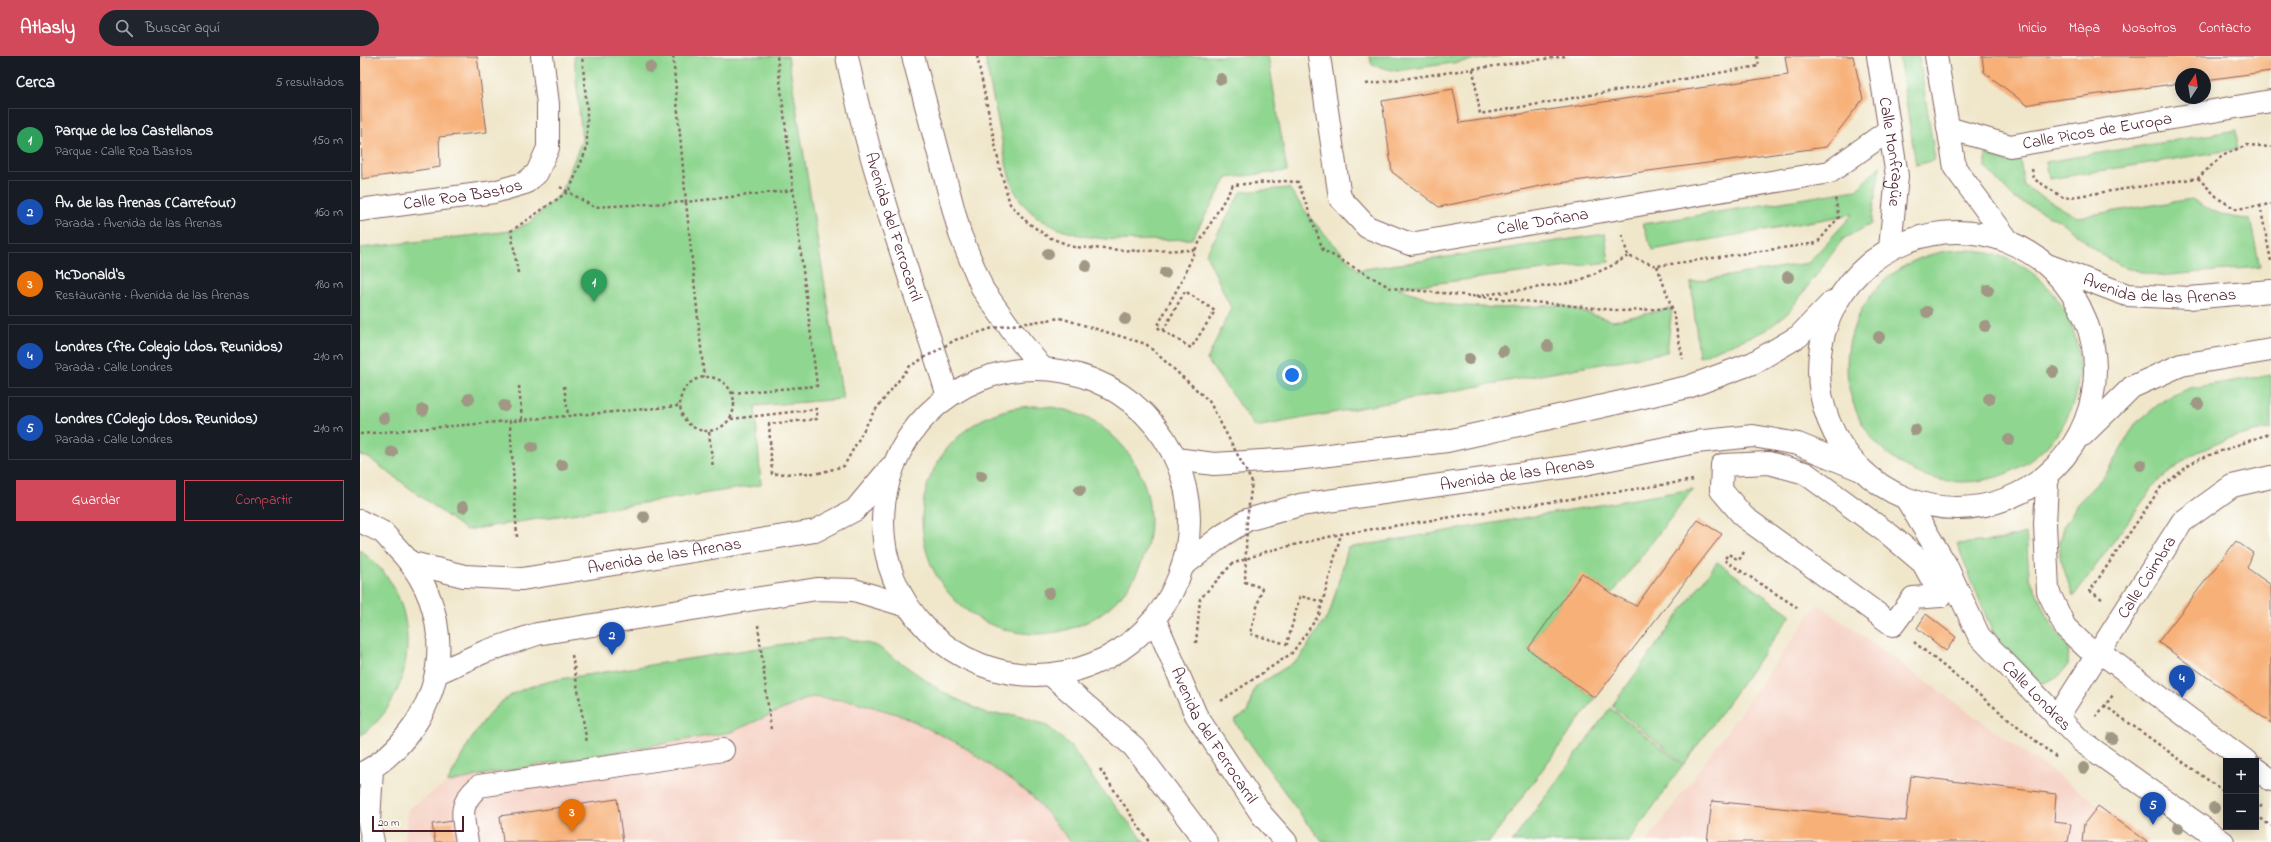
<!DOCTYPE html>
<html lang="es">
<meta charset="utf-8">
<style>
body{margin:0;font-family:"Indie Flower",sans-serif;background:#20242c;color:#f1f3f6}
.controls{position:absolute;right:12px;bottom:12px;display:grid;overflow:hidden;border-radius:0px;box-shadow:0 2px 10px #0003}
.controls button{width:36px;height:36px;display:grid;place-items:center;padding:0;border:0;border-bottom:1px solid #363941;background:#171b24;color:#f1f3f6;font:20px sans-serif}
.compass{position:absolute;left:1815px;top:12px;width:36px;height:36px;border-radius:50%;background:#171b24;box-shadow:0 2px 10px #0003;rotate:12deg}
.scale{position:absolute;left:12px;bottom:10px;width:92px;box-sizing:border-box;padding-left:4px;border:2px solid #4a1f2b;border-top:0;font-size:11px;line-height:14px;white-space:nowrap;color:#4a1f2b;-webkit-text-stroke:3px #fdfcf7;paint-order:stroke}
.you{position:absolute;left:932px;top:319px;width:14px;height:14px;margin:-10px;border:3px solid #fff;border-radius:50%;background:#1a73e8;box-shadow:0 0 0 6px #1a73e833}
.badge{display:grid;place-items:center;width:26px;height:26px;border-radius:50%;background:#d1495b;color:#fff;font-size:13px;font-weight:700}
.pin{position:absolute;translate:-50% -33px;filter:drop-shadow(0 1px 2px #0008)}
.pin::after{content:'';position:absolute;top:21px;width:14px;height:12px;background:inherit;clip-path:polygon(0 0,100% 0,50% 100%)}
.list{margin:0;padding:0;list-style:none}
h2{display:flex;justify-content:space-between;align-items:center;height:52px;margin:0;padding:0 16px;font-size:17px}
h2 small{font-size:13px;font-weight:400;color:#9ea1a6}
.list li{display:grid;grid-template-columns:26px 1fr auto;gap:12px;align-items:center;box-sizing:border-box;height:64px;margin:0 8px 8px;padding:0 8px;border:1px solid #363941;border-radius:0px}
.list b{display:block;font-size:15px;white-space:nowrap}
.list p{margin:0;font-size:13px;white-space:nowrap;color:#9ea1a6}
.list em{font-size:13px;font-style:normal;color:#9ea1a6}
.actions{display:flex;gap:8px;padding:12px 16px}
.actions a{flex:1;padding:9px 0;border:1px solid #d1495b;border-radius:0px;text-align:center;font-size:14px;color:#d1495b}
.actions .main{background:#d1495b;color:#fff}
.icon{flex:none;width:22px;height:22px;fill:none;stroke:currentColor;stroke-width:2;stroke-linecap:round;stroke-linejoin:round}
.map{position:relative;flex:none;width:1911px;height:786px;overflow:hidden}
header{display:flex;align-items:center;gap:24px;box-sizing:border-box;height:56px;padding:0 20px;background:#d1495b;color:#fff}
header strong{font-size:19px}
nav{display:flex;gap:22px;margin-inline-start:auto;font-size:14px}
.search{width:280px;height:36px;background:#20242c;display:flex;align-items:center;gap:10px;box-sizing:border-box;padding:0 14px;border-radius:22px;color:#9ea1a6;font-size:15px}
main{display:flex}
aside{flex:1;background:#171b24}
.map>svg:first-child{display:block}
.built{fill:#f6d1c5}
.green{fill:#8fd690;stroke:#6c7a5e}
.building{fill:#f7b078}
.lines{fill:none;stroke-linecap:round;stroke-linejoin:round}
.minor-casing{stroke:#846563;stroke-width:24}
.major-casing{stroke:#846563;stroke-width:24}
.highway-casing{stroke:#846563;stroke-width:24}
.path{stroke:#846563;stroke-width:2.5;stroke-dasharray:3 3;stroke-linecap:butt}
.minor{stroke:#fff;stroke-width:22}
.major{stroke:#fff;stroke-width:22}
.highway{stroke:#fff;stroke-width:22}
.path-bridge{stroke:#846563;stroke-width:2.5;stroke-dasharray:3 3;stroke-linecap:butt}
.tree{fill:#a09784}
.labels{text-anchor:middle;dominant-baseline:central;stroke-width:4;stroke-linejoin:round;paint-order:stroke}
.street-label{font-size:17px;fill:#4a1f2b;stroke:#fdfcf7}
</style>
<header>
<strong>Atlasly</strong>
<div class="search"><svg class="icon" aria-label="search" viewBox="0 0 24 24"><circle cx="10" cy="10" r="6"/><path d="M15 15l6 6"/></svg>Buscar aquí</div>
<nav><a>Inicio</a><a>Mapa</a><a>Nosotros</a><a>Contacto</a></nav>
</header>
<main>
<aside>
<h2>Cerca<small>5 resultados</small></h2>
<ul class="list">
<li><span class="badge" style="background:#2e9e5b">1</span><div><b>Parque de los Castellanos</b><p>Parque · Calle Roa Bastos</p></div><em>150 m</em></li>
<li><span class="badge" style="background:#1a4fb4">2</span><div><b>Av. de las Arenas (Carrefour)</b><p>Parada · Avenida de las Arenas</p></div><em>160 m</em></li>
<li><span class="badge" style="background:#e8710a">3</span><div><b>McDonald's</b><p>Restaurante · Avenida de las Arenas</p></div><em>180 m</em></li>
<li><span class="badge" style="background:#1a4fb4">4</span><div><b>Londres (fte. Colegio Ldos. Reunidos)</b><p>Parada · Calle Londres</p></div><em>210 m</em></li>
<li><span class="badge" style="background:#1a4fb4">5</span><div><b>Londres (Colegio Ldos. Reunidos)</b><p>Parada · Calle Londres</p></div><em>210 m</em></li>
</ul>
<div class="actions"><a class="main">Guardar</a><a>Compartir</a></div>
</aside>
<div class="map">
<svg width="1911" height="786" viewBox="0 0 1911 786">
<rect width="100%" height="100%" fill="#fdfcf7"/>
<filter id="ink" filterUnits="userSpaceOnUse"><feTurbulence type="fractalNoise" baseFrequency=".025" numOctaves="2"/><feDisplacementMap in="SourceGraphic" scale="8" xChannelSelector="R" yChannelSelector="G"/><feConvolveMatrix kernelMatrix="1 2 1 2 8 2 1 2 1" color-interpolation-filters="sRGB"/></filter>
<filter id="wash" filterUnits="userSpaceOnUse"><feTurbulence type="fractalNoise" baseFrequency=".012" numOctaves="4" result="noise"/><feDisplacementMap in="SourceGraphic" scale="16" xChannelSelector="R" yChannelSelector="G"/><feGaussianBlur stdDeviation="0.9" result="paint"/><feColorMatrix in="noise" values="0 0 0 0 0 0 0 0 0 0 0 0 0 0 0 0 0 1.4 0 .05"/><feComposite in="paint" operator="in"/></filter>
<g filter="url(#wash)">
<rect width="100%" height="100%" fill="#f0e7cb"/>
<g class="built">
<polygon points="1458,548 1790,786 1287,786"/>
<polygon points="451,641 493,645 543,660 603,690 672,740 711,786 45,786 48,753 87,727 121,719 371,676"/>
</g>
<g class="green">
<polygon points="214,0 428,0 483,343 395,350 401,429 106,474 9,402 0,399 0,192 151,175 169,167 201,137 222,84"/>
<path d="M625 0H908L927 115 867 122 832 183C777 184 691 194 657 139 647 123 644 94 640 75 635 50 629 25 625 0Z"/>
<polygon points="1009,0 1142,0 1036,15 1012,9"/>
<polygon points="1539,0 1559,0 1575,104 1556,109"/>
<polygon points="1877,74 1877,93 1689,123 1686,106"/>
<path d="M1626 98 1645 106 1660 104 1664 130 1717 161 1832 143C1851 156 1867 162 1890 163L1900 211 1798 220 1765 212 1741 198 1700 165 1654 142 1626 112Z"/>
<polygon points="1520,110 1511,168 1483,183 1428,257 1405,275 1339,301 1331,226 1448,207 1493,158 1292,194 1283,168 1496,134"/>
<polygon points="929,132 951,163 998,214 1245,178 1249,206 1038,232 1089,249 1141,252 1201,249 1253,265 1312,252 1307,296 895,371 847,304 871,252 846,198 881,136"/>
<circle cx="1603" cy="310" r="116"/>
<polygon points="1911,319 1911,372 1870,382 1831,399 1796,427 1713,541 1700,501 1700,486 1705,468 1719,446 1746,418 1775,368 1805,343 1830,332"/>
<circle cx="676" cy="464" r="114"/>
<polygon points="1333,433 1252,538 1222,518 1168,593 1235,642 1129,786 963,786 946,766 874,665 887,657 895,631 939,603 970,556 988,492"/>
<polygon points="1666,477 1669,520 1692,570 1709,592 1708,609 1699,620 1683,627 1664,625 1634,580 1597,488 1639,484"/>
<path d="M0 494C11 503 22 513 30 525 61 574 49 647 0 680Z"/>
<polygon points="1357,506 1431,559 1324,708 1252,650"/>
<path d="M482 581 517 590 584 637 628 658 655 659 686 669 711 690 736 727 785 786H711L672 740 603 690 543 660 493 645 451 641 371 676 121 719 87 727C104 697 120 659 150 640 165 630 184 627 200 623L450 584Z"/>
<polygon points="1250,652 1323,709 1268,786 1152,786"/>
</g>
<g id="blocks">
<g class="building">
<polygon points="0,0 117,0 127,76 79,81 80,111 2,123"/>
<polygon points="1425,0 1493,0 1503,43 1466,91 1185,129 1079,151 1032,116 1022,45 1093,33 1100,67 1428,19"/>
<polygon points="1622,0 1911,0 1911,15 1845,24 1845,18 1821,18 1821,27 1680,46 1667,49 1624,16"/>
<polygon points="1338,464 1362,478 1235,642 1168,593 1222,517 1252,538 1276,550"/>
<polygon points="1876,485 1893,497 1887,512 1911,529 1911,667 1798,586"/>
<polygon points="1566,558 1596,581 1586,595 1557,572"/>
<polygon points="1551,720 1696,738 1694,766 1711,768 1708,786 1347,786 1352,745 1546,765"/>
<polygon points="257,743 263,786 143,786 140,760"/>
<polygon points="1738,750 1788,786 1722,786 1724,768"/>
<polygon points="93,765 96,786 75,786 72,768"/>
</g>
</g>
</g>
<g filter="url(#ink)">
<use href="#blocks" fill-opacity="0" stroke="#846563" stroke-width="1"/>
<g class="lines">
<g class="minor-casing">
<g id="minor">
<path id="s1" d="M959 0 980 142 1007 171 1050 188 1470 116 1529 74"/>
<path id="s2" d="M1588 72 1650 90 1911 45"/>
<path id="s3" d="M0 154 134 136 165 127 177 117 188 92V48L182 0"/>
<polygon points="1409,407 1445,417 1530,479 1563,507 1581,540 1553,542 1533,569 1384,461 1361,434 1362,409"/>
<path id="s4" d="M1697 662 1822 466 1872 430 1911 421"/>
<polyline points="12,713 9,766 13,786"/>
<path d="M107 786C103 761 97 749 119 730L363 694"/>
</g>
</g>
<g class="major-casing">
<g id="major">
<path id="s5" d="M1518 0 1537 120 1530 192"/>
<polyline points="1576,0 1595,112 1648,184"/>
<circle cx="1597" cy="314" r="138"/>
<path id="s6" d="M1690 210 1767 239 1829 242 1911 235"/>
<polyline points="1723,379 1772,331 1821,309 1911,294"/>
<polyline points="816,403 854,408 935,403 1087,385 1328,331 1393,307 1439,280 1472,246"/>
<polyline points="1687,427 1685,468 1688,535 1705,571 1727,592 1740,596 1886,705"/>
<path id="s7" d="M1547 444 1586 509 1619 580 1721 685 1863 786"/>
<path id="s8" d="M824 509 863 479 887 464 940 449 1220 409 1336 386 1393 380 1438 388 1501 414"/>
<polyline points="1896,713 1911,724"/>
</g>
</g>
<g class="highway-casing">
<g id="highway">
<path id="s9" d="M487 0C510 116 553 227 588 340"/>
<polyline points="553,0 600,178 623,234 653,276 682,312"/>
<circle cx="676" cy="466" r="153"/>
<path d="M0 465C7 469 15 472 22 476 27 480 32 487 37 492 85 541 92 613 54 670 40 690 23 708 0 718"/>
<path id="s10" d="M52 507 104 520 162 523 455 475 495 454 530 412"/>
<path id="s11" d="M795 564 836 659 902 759 926 786"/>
<polyline points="77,617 124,596 177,578 457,533 494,534 547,550"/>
<polyline points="691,619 774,691 846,786"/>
</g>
</g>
<g class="path">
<polyline points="313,0 326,146 433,134"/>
<polyline points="617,0 640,113 650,148 667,166 688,181 714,191 778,195 835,194"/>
<polyline points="1113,13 1120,58 1399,10 1397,0"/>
<polyline points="1006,28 1206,0"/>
<polyline points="1672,113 1674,123 1704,142 1838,122 1862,100 1877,93 1888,89 1911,91"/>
<polyline points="1838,122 1859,143 1876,153 1911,148"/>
<polyline points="200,131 234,151 326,146 344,321"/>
<polyline points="1900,149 1911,205"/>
<polyline points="1262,179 1268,200 1297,210 1457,187 1479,161 1475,142"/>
<polyline points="1297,210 1312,252 1323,303"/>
<polyline points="158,217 151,175 209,135 227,92 227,53 222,0"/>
<polyline points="1116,240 1216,226 1251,210 1268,200"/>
<polyline points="803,275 825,235 855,255 831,292 797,271 823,222 835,194 873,129 923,125 938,126 963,194 1031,232 1265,255 1312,252"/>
<circle cx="347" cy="348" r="27"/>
<polyline points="159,330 162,364"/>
<polyline points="204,330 208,359"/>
<polyline points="372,337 457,330 417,0"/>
<polyline points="371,363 457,353 457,363 409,368 412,418 459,417"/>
<polyline points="349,376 353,412"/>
<polyline points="0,378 150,365"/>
<polyline points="157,481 150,365 319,350"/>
<polyline points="1384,496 1379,504 1368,498 1364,504 1438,552"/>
<polyline points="902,532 890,578 927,588 940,540 963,546"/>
<polyline points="1742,543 1730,535 1801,431 1836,404 1911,377"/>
<polyline points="398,569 411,674"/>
<polyline points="1554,586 1698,703"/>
<polyline points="836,587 840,543 872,508 908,495 981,478 1334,424"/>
<polyline points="212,599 227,687"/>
<polyline points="861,645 932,597 959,559 981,478"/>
<polyline points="1744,649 1866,737"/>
<polyline points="1736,661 1753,639"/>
<polyline points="740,713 789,786"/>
<polyline points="1896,756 1902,749"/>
<polyline points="1896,759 1911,770"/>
</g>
<use href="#minor" class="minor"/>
<use href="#major" class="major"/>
<use href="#highway" class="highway"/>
<polyline class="path-bridge" points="459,417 484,410 513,357 550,310 595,284 633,272 700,262 786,288 849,345 892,426 887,464 885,526 902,532"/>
</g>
<g class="tree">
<circle cx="290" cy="11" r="6"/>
<circle cx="861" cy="23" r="6"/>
<circle cx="688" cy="198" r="6"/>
<circle cx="726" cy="210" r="6"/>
<circle cx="805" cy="217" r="6"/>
<circle cx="1428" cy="221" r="6"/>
<circle cx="1628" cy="234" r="6"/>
<circle cx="1567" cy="256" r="6"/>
<circle cx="765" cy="263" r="6"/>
<circle cx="1625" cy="270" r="6"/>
<circle cx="1519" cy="281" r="6"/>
<circle cx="1188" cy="290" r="6"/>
<circle cx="1143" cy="295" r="6"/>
<circle cx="1109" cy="303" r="6"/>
<circle cx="1693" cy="316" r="6"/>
<circle cx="109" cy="343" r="6"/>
<circle cx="1629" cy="343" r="6"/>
<circle cx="1838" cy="348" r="6"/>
<circle cx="144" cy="350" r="6"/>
<circle cx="63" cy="354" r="6"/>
<circle cx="24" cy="362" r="6"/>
<circle cx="1555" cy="374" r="6"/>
<circle cx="1649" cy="384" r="6"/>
<circle cx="172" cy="391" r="6"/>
<circle cx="32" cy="396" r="6"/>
<circle cx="202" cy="409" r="6"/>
<circle cx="1781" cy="409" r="6"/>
<circle cx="621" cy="420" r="6"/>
<circle cx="720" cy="434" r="6"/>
<circle cx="103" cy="451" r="6"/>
<circle cx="284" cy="461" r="6"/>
<circle cx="689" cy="537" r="6"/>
<circle cx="1752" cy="682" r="6"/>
<circle cx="1724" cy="712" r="6"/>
<circle cx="1854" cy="752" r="6"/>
<circle cx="1818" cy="772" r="6"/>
</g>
</g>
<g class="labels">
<g class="street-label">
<text stroke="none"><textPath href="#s2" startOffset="153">Calle Picos de Europa</textPath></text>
<text stroke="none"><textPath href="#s5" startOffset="97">Calle Monfragüe</textPath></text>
<text stroke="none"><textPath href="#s3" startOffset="104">Calle Roa Bastos</textPath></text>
<text stroke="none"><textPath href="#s1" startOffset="364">Calle Doñana</textPath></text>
<text stroke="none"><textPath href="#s9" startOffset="177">Avenida del Ferrocarril</textPath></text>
<text stroke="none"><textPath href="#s6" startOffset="114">Avenida de las Arenas</textPath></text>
<text stroke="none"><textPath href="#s8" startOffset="352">Avenida de las Arenas</textPath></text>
<text stroke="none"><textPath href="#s10" startOffset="256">Avenida de las Arenas</textPath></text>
<text stroke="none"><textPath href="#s4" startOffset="167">Calle Coimbra</textPath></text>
<text stroke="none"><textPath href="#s7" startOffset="237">Calle Londres</textPath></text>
<text stroke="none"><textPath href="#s11" startOffset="130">Avenida del Ferrocarril</textPath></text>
</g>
</g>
</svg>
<div class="controls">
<button>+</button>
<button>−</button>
</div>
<svg class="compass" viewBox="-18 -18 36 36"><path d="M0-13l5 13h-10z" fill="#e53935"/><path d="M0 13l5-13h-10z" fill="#9ea1a6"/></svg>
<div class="scale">20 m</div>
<div class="you"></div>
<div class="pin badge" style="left:234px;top:246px;background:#2e9e5b">1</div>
<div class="pin badge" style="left:252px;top:599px;background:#1a4fb4">2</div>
<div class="pin badge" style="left:212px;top:776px;background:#e8710a">3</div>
<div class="pin badge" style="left:1822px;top:642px;background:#1a4fb4">4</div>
<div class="pin badge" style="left:1793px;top:769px;background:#1a4fb4">5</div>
</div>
</main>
